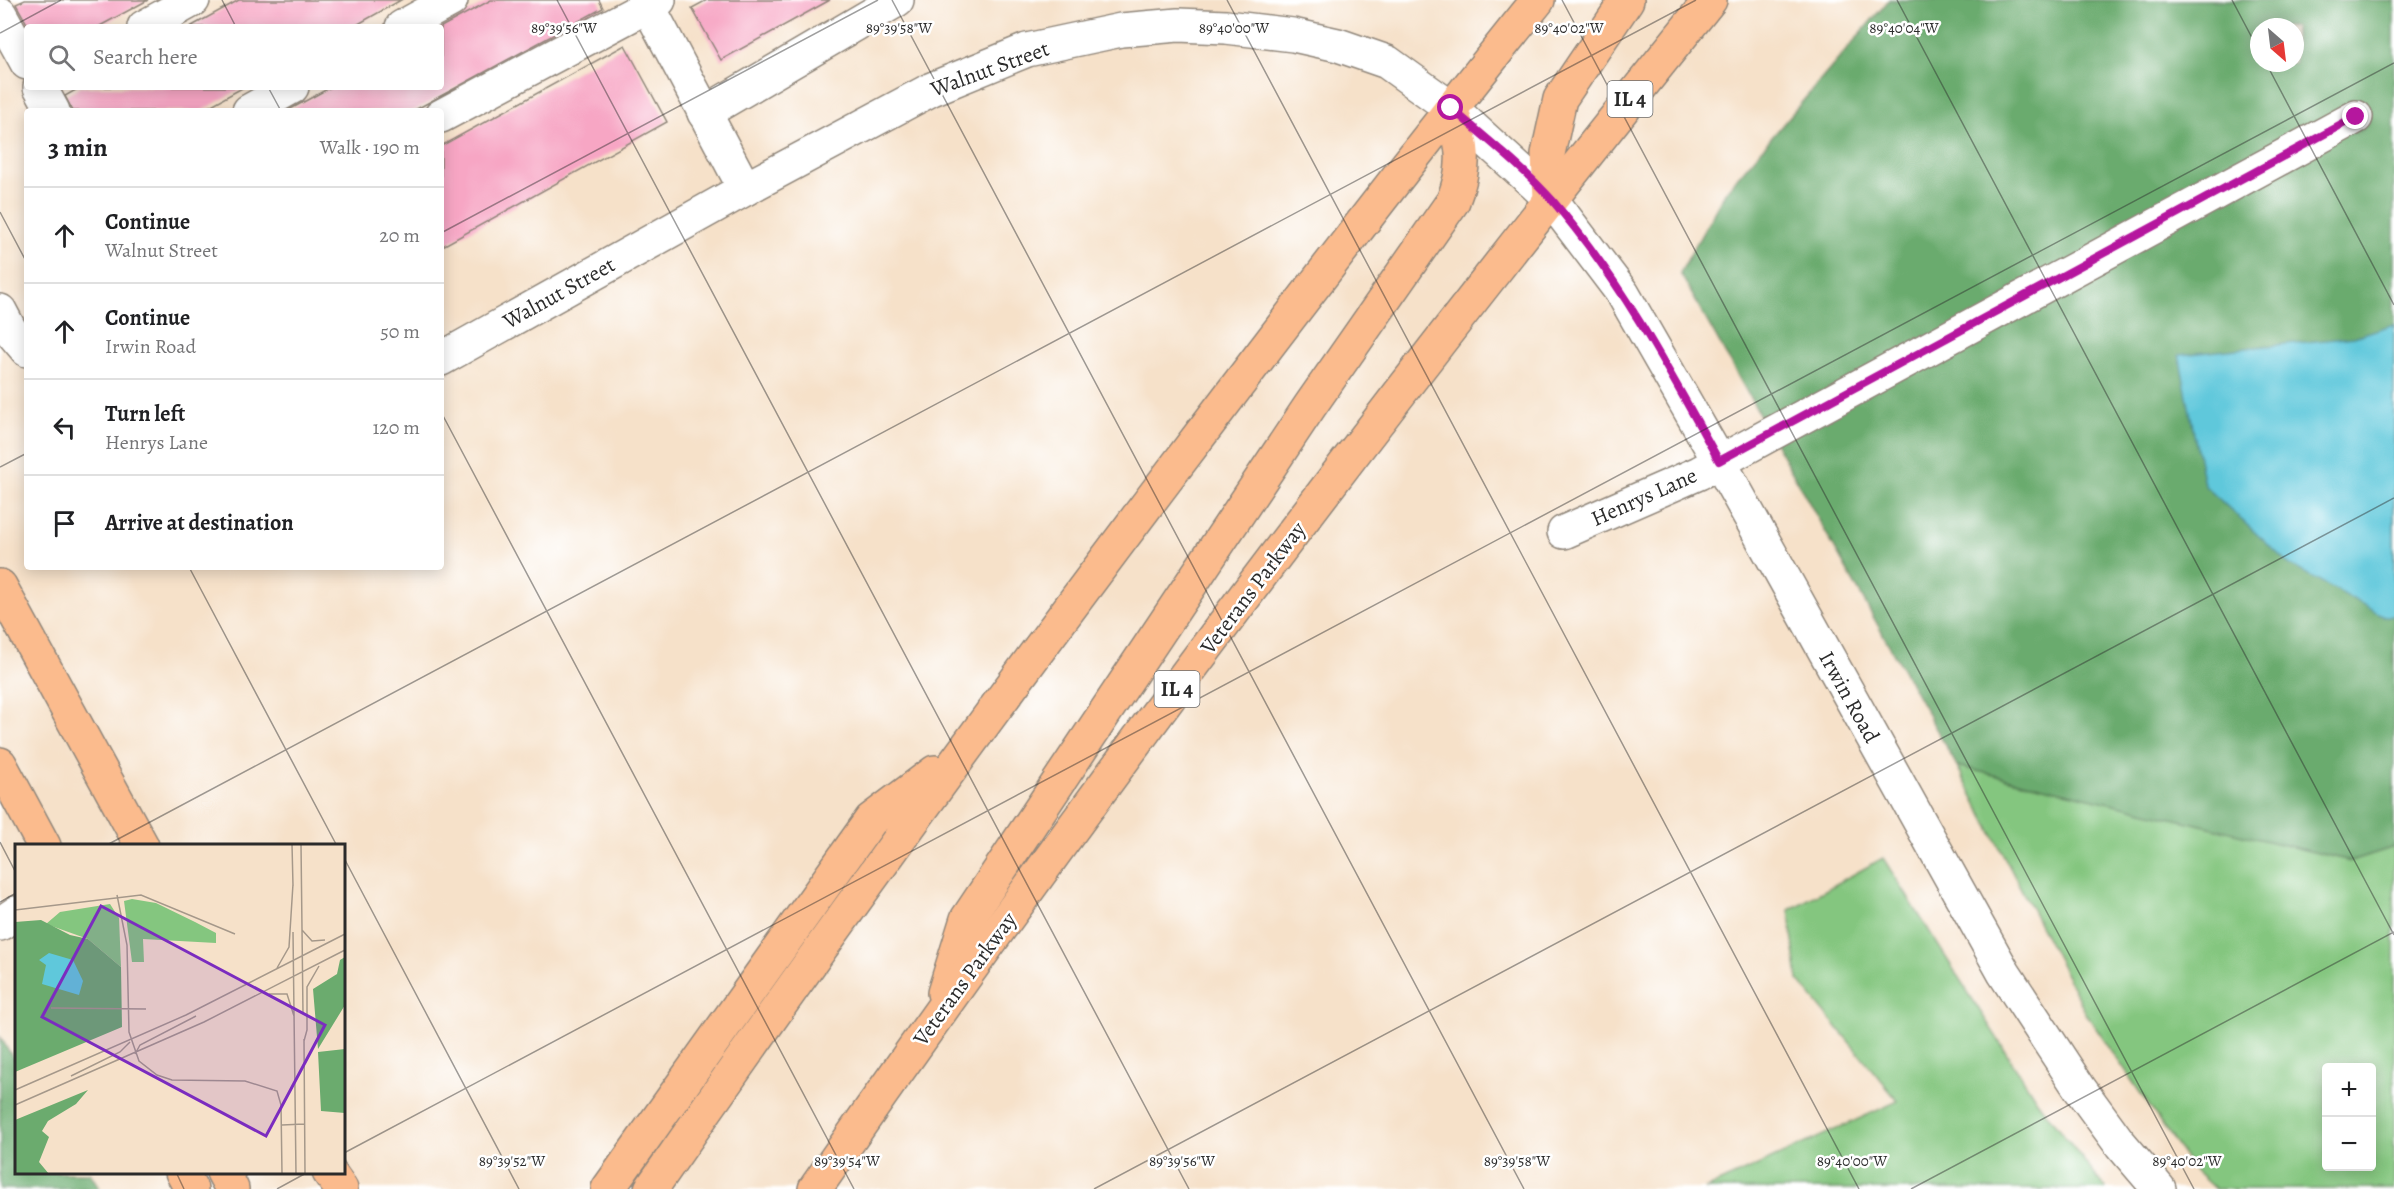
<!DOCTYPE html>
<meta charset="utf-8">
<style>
body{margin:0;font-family:Alegreya,serif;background:#f2f2f2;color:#202124}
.controls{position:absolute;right:18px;bottom:18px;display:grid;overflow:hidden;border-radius:6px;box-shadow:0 3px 15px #0003}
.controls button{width:54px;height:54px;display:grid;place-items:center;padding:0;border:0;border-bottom:2px solid #e0e0e0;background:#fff;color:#202124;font:30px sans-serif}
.compass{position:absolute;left:2250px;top:18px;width:54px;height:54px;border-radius:50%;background:#fff;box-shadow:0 3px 15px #0003;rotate:152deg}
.stop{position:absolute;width:18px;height:18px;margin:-14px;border:4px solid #b5179e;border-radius:50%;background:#fff}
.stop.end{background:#b5179e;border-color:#fff;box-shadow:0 2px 6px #0008}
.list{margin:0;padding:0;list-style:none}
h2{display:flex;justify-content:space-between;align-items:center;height:78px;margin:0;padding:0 24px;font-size:26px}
h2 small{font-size:20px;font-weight:400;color:#757577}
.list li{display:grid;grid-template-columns:39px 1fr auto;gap:18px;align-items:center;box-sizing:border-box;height:96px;padding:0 24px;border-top:2px solid #e0e0e0}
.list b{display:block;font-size:22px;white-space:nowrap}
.list p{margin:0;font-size:20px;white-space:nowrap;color:#757577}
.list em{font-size:20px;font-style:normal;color:#757577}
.icon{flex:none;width:33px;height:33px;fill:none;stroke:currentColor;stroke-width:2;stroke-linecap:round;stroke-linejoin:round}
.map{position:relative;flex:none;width:2394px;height:1189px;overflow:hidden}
.search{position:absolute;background:#fff;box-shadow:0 3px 15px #0003;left:24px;top:24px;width:420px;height:66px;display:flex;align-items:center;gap:15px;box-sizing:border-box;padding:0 21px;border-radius:6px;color:#757577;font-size:22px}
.panel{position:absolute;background:#fff;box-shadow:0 3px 15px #0003;left:24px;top:108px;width:420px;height:462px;border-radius:6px}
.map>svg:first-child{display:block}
.green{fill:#84c67f;stroke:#587855;stroke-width:1.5;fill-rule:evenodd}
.forest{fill:#6bab6e;stroke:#4b6b4c;stroke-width:1.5;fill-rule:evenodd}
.water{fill:#5fc8db;stroke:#457a83;stroke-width:1.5}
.building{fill:#f7a6c4}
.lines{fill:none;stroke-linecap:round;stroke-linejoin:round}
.minor-casing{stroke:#90867a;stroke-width:36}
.major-casing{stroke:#90867a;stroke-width:36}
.highway-casing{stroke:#90867a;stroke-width:36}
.minor{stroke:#fff;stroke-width:33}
.major{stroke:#fbbb8d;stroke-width:33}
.highway{stroke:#fbbb8d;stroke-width:33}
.route{stroke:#b5179e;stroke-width:8}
.ticks{fill:none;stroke:#2b2b2b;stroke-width:1.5;stroke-opacity:0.45}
.labels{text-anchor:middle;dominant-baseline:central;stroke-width:5;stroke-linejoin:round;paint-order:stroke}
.shield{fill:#fff;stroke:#6b6b6b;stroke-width:1.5}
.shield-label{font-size:21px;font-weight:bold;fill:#2b2b2b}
.street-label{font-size:22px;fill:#2b2b2b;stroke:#fff}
.inset-road{fill:none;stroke:#a5988a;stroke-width:1.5}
.view{fill:#7b2cbf;fill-opacity:0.15;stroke:#7b2cbf;stroke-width:3}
.inset-edge{fill:none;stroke:#2b2b2b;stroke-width:3}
.ticks-label{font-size:15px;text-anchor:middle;fill:#2b2b2b;stroke:#fff;stroke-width:5;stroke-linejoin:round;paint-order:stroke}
</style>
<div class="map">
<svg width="2394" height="1189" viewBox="0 0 2394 1189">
<rect width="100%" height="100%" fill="#fff"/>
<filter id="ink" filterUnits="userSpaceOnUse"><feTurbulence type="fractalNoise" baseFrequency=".0167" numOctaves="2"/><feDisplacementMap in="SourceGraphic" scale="12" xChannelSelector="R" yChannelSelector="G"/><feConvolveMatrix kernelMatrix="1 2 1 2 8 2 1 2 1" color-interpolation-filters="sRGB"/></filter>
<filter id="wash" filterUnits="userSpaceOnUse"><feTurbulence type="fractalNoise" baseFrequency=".008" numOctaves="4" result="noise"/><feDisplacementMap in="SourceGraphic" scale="24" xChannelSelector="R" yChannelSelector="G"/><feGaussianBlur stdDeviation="1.35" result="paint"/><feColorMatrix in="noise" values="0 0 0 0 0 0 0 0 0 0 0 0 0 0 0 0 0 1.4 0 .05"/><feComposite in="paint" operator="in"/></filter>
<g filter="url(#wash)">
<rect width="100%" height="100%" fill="#f6e1c9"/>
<g class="green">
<path d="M1957 766 2351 861 2394 847V1189H2215L2191 1167 2087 1015ZM2326 1068H2372V1166H2326Z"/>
<polygon points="1883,858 2037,1101 2106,1189 1705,1189 1898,1101 1798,980 1789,910"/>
</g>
<g class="forest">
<path d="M1889 0H2394V847L2351 861 1957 766 1680 273 1726 191ZM2259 27H2295V63H2259Z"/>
<polygon points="0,1037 16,1062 16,1172 90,1173 100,1189 0,1189"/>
</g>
<polygon class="water" points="2394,324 2394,616 2384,616 2290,565 2204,485 2179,355 2354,337"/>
<g id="blocks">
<g class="building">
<polygon points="25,0 148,0 98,27 29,27 16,4"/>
<polygon points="239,0 401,0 353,27 190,27"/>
<polygon points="491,0 599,0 603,8 413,111 287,111 331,87 441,87 441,27"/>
<polygon points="707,0 830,0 721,60 692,8"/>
<polygon points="625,45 667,122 441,247 441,146"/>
<polygon points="81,87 244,87 201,111 73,111 65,96"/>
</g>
</g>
</g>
<g filter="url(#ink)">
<use href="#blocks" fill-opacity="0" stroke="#90867a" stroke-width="1.5"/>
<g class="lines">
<g class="minor-casing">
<g id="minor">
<polyline points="645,0 745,189"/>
<polyline points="0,14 27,63"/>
<polyline points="144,27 193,0"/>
<polyline points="402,27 451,0"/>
<polyline points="40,87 53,111"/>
<polyline points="249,111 292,87"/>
<polyline points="704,113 897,0"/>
<polyline points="441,116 659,0"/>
<polyline points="0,311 10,330 27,350"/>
<polyline points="441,359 745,189 932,89 1027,50 1121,30 1178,25 1226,27 1293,35 1338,45 1387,62 1451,108 1550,198 1623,294 1719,461 2004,973 2080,1089 2118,1141 2159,1189"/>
<polyline points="1564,532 1699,473 2356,117"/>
<polyline points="0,924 16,913"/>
</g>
</g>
<g class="major-casing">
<g id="major">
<polyline points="0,586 142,846"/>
<polyline points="0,764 44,846"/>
<polyline points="223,1172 232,1189"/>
</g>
</g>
<g class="highway-casing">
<g id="highway">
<polyline points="1550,198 1548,154 1560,99 1627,0"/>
<path d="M944 993 967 919 1310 406 1453 201C1468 163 1463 145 1451 108"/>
<polyline points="182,1172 191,1189"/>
<polyline points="329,1172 341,1189"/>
<polyline points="608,1189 871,820 935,772"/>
<path d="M651 1189C818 948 991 711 1168 477 1289 317 1411 157 1538 0"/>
<path d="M815 1189C1098 782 1399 386 1710 0"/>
</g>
</g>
<use href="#minor" class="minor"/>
<use href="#major" class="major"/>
<use href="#highway" class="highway"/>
</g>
</g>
<g class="lines" filter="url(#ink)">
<path class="route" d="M1451 108C1483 136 1524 168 1552 200 1620 279 1669 370 1719 461L2356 117"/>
</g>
<path class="ticks" d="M222 0 236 27M557 0 1189 1189M892 0 1524 1189M1227 0 1859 1189M1562 0 2194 1189M1897 0 2394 935M2232 0 2259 51M0 33 61 0M2266 63 2394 305M268 87 281 111M0 212 27 263M441 233 878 0M441 412 854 1189M0 467 27 453M189 567 337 846M0 842 16 873M105 846 1696 0M344 858 519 1189M0 902 16 893M344 1153 2394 63M176 1172 184 1189M277 1189 308 1172M1094 1189 2394 498M1911 1189 2394 932"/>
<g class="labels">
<g class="shield">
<rect x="1607.5" y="81" width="45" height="36" rx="4.5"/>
<rect x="1154.5" y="671" width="45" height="36" rx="4.5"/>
</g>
<g class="shield-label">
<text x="1630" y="99">IL 4</text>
<text x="1177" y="689">IL 4</text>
</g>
<g class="street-label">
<text transform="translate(990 69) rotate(-20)">Walnut Street</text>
<text transform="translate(559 293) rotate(-29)">Walnut Street</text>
<text transform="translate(1644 497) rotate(-24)">Henrys Lane</text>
<text transform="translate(1253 588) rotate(-53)">Veterans Parkway</text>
<text transform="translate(1849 697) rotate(61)">Irwin Road</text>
<text transform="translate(965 979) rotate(-54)">Veterans Parkway</text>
</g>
</g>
<g transform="translate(15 844)">
<rect width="330" height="330" fill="#f6e1c9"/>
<path d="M117 55 141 59 180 78 201 89V99L128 95 129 118H117L109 57ZM95 60 104 74 106 123 73 95 31 80 45 68Z" fill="#84c67f"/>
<path d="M26 76 55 91 73 95 106 123 107 183 0 228V78ZM330 113V161L303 205 298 145 322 130 325 116ZM330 205V269L306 267 303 208ZM73 246 61 260 33 277 27 287 34 293 24 318 34 330H0V276Z" fill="#6bab6e"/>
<path d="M34 109 58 116 68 137 64 151 27 140 31 121 24 116Z" fill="#5fc8db"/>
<path class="inset-road" d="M277 0 278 42M286 0 288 170M102 51 112 101 114 188 124 217 142 231 157 236 230 237 262 247 266 261 267 330M0 66 126 51 220 90M287 86 297 97 310 96M278 88 281 330M262 124 274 103 278 40M254 150H272L279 172M36 164 131 165M289 195 290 330M289 197 292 186V143L304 122M120 210 125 201 181 172M56 232 105 208 115 198M0 246 171 171 330 90M0 261 189 178 330 106M267 281 289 280"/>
<path class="view" d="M86 62 310 181 251 292 27 173Z"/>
<rect width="330" height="330" class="inset-edge"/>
</g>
<g class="ticks-label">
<text x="564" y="33">89°39'56"W</text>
<text x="899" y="33">89°39'58"W</text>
<text x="1904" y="33">89°40'04"W</text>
<text x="1234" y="33">89°40'00"W</text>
<text x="1569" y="33">89°40'02"W</text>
<text x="512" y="1166">89°39'52"W</text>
<text x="847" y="1166">89°39'54"W</text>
<text x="1182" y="1166">89°39'56"W</text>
<text x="1517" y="1166">89°39'58"W</text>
<text x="1852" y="1166">89°40'00"W</text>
<text x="2187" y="1166">89°40'02"W</text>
</g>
</svg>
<div class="controls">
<button>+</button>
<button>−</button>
</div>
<svg class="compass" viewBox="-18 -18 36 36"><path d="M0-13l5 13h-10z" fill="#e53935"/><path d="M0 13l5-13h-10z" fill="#757577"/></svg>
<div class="stop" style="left:1451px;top:108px"></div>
<div class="stop end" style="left:2356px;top:117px"></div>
<div class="search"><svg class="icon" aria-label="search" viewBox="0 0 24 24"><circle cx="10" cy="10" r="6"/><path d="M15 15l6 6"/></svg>Search here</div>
<section class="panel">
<h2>3 min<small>Walk · 190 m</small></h2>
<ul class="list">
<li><svg class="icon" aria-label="ahead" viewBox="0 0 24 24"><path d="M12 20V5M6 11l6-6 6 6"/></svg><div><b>Continue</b><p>Walnut Street</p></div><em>20 m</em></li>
<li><svg class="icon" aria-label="ahead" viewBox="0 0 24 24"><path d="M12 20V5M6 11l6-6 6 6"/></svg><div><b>Continue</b><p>Irwin Road</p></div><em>50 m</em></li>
<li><svg class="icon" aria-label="left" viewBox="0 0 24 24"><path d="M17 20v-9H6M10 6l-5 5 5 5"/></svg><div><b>Turn left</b><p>Henrys Lane</p></div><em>120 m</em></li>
<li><svg class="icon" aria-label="arrive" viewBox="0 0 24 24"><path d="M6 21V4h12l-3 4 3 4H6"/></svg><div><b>Arrive at destination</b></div></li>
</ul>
</section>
</div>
